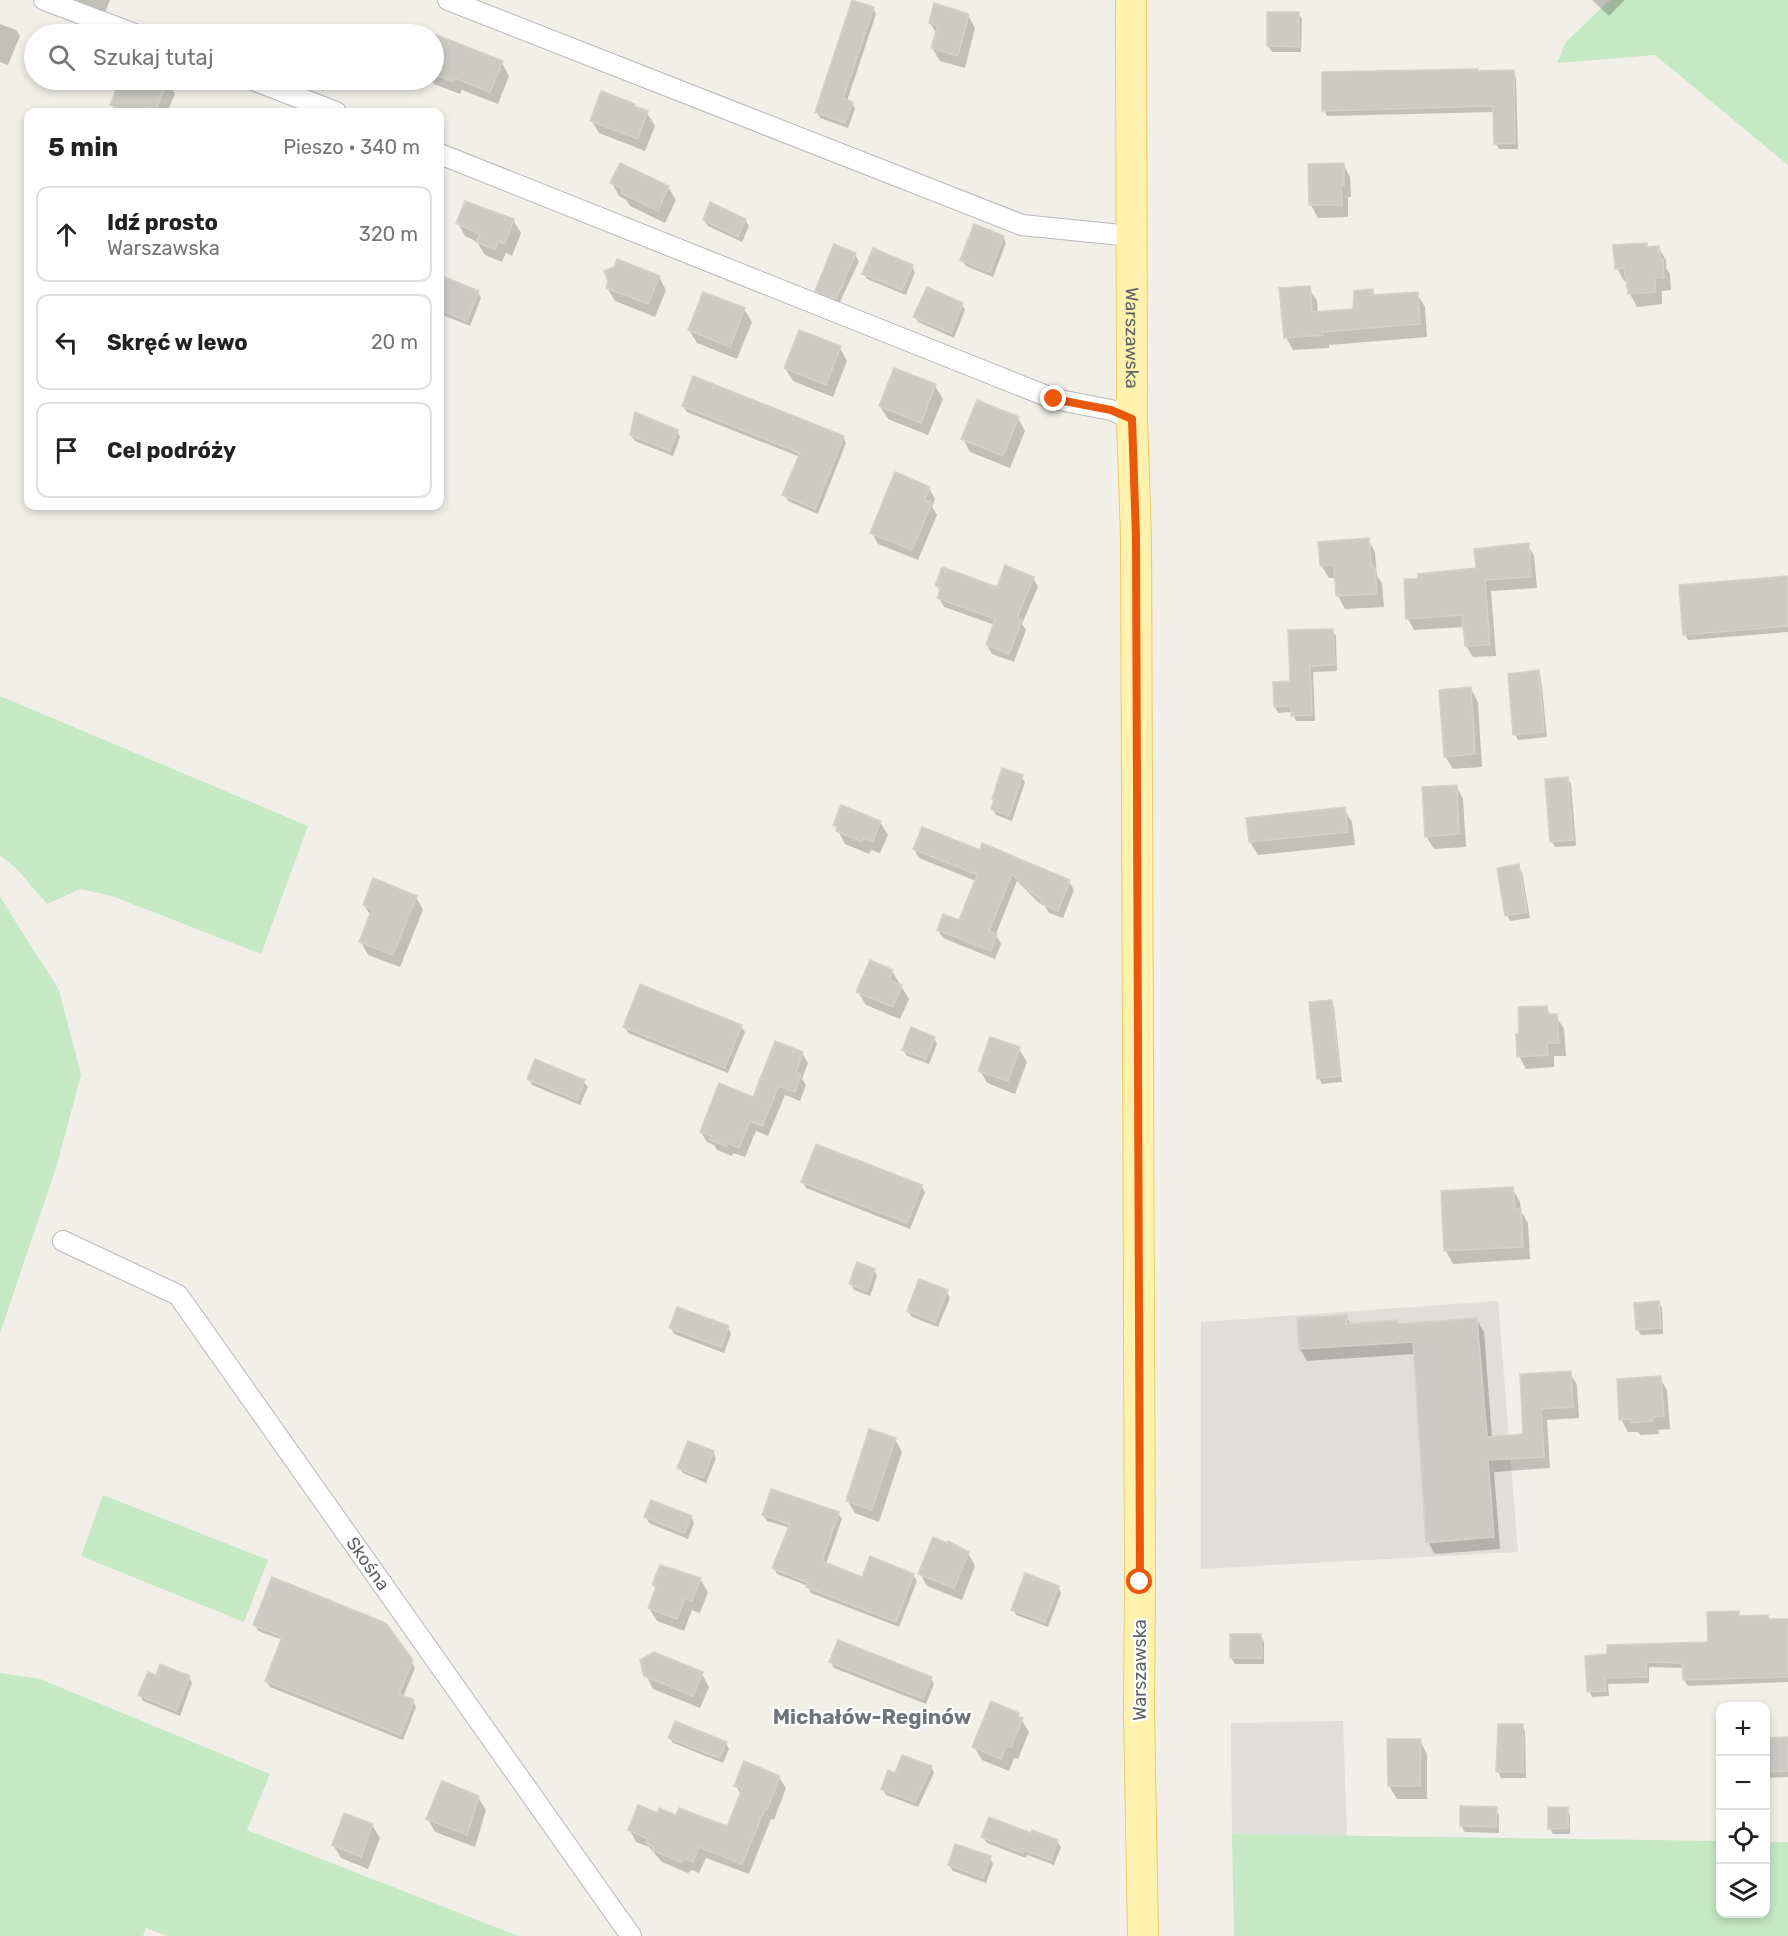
<!DOCTYPE html>
<html lang="pl">
<meta charset="utf-8">
<style>
body{margin:0;font-family:Rubik,sans-serif;background:#f6f6f6;color:#222}
.controls{position:absolute;right:18px;bottom:18px;display:grid;overflow:hidden;border-radius:12px;box-shadow:0 3px 9px #0003}
.controls button{width:54px;height:54px;display:grid;place-items:center;padding:0;border:0;border-bottom:2px solid #e0e0e0;background:#fff;color:#222;font:30px sans-serif}
.stop{position:absolute;width:18px;height:18px;margin:-14px;border:4px solid #ea580c;border-radius:50%;background:#fff}
.stop.end{background:#ea580c;border-color:#fff;box-shadow:0 2px 6px #0008}
.list{margin:0;padding:0;list-style:none}
h2{display:flex;justify-content:space-between;align-items:center;height:78px;margin:0;padding:0 24px;font-size:26px}
h2 small{font-size:20px;font-weight:400;color:#767676}
.list li{display:grid;grid-template-columns:39px 1fr auto;gap:18px;align-items:center;box-sizing:border-box;height:96px;margin:0 12px 12px;padding:0 12px;border:2px solid #e0e0e0;border-radius:12px}
.list b{display:block;font-size:22px;white-space:nowrap}
.list p{margin:0;font-size:20px;white-space:nowrap;color:#767676}
.list em{font-size:20px;font-style:normal;color:#767676}
.icon{flex:none;width:33px;height:33px;fill:none;stroke:currentColor;stroke-width:2;stroke-linecap:round;stroke-linejoin:round}
.map{position:relative;flex:none;width:1788px;height:1936px;overflow:hidden}
.search{position:absolute;background:#fff;box-shadow:0 3px 9px #0003;left:24px;top:24px;width:420px;height:66px;display:flex;align-items:center;gap:15px;box-sizing:border-box;padding:0 21px;border-radius:33px;color:#767676;font-size:22px}
.panel{position:absolute;background:#fff;box-shadow:0 3px 9px #0003;left:24px;top:108px;width:420px;height:402px;border-radius:12px}
.map>svg:first-child{display:block}
.industrial{fill:#e0deda}
.green{fill:#c5e8c5}
.shadow{fill:#0003}
.building{fill:#cccac5;stroke:#d6d1c6;stroke-width:1.5}
.lines{fill:none;stroke-linecap:round;stroke-linejoin:round}
.minor-casing{stroke:#b5b8bc;stroke-width:22}
.primary-casing{stroke:#f2c960;stroke-width:32}
.minor{stroke:#fff;stroke-width:20}
.primary{stroke:#fff2af;stroke-width:30}
.route{stroke:#ea580c;stroke-width:8}
.labels{text-anchor:middle;dominant-baseline:central;stroke-width:4.5;stroke-linejoin:round;paint-order:stroke}
.street-label{font-size:18px;fill:#5f6368;stroke:#fff}
.quarter-label{font-size:21px;font-weight:bold;fill:#70757a;stroke:#fff}
</style>
<div class="map">
<svg width="1788" height="1936" viewBox="0 0 1788 1936">
<rect width="100%" height="100%" fill="#f1efe8"/>
<g class="industrial">
<polygon points="1498,1301 1518,1552 1201,1569 1201,1322"/>
<polygon points="1343,1721 1347,1836 1232,1834 1231,1723"/>
</g>
<g class="green">
<polygon points="1610,0 1788,0 1788,165 1655,55 1557,63 1566,42"/>
<polygon points="0,696 308,826 261,954 112,896 80,889 47,904 17,869 0,855"/>
<polygon points="0,897 59,990 81,1075 56,1168 0,1333"/>
<polygon points="103,1495 268,1560 244,1622 81,1556"/>
<polygon points="0,1673 40,1679 270,1774 247,1830 518,1936 167,1936 146,1928 143,1936 0,1936"/>
<polygon points="1232,1834 1720,1841 1720,1914 1766,1914 1766,1842 1788,1842 1788,1936 1234,1936"/>
</g>
<g class="shadow">
<polygon points="77,0 110,0 105,13 79,3"/>
<polygon points="1592,0 1625,0 1609,16"/>
<polygon points="873,8 876,14 847,101 852,103 855,109 848,128 820,118 817,112"/>
<polygon points="1298,13 1302,19 1301,52 1272,52 1268,46"/>
<polygon points="968,15 975,28 965,68 940,61 932,48 937,34 930,23"/>
<polygon points="0,24 16,30 20,36 8,65 0,62"/>
<polygon points="403,24 430,34 399,34"/>
<polygon points="434,36 502,63 509,76 498,104 462,90 460,94 434,84 432,80 434,80"/>
<polygon points="1478,72 1513,72 1516,78 1518,149 1499,149 1495,143 1495,112 1327,116 1324,110"/>
<polygon points="122,80 167,81 175,94 167,112 116,112 112,105"/>
<polygon points="294,80 327,80 323,91"/>
<polygon points="634,105 636,108 647,113 655,126 645,151 599,133 591,120"/>
<polygon points="1343,164 1350,177 1351,197 1348,197 1348,217 1318,218 1311,205 1310,165"/>
<polygon points="612,183 668,187 676,200 665,223 630,206 626,200 619,196"/>
<polygon points="513,220 521,233 512,256 506,253 502,262 485,255 477,242 465,236 458,223"/>
<polygon points="704,220 745,220 749,226 742,242 708,226"/>
<polygon points="1003,237 1006,243 993,277 966,266 962,260"/>
<polygon points="1646,245 1648,248 1658,247 1666,260 1666,268 1670,274 1671,290 1662,291 1662,304 1637,307 1630,294 1627,281 1624,281 1617,268"/>
<polygon points="855,255 859,261 839,304 821,297 817,291"/>
<polygon points="911,266 915,272 906,295 867,279 864,273"/>
<polygon points="440,277 478,292 481,298 470,326 440,314"/>
<polygon points="659,277 666,290 655,317 615,301 607,288"/>
<polygon points="1309,288 1317,301 1318,313 1354,310 1372,291 1375,297 1417,294 1425,307 1427,337 1329,345 1329,348 1293,350 1286,337"/>
<polygon points="962,304 965,310 954,338 918,322 915,316"/>
<polygon points="744,309 752,322 737,359 697,343 689,330"/>
<polygon points="840,348 847,361 833,397 793,381 785,368"/>
<polygon points="935,386 943,399 928,435 888,419 880,406"/>
<polygon points="683,406 843,437 846,443 818,514 788,501 784,495 800,457 687,412"/>
<polygon points="1018,418 1025,431 1010,468 970,452 963,439"/>
<polygon points="677,431 680,437 673,456 635,441 631,435"/>
<polygon points="929,488 935,499 932,507 937,515 918,560 878,544 872,533"/>
<polygon points="1368,539 1375,552 1377,576 1382,583 1384,607 1345,609 1338,596 1336,578 1329,578 1321,565"/>
<polygon points="1528,545 1534,556 1537,588 1491,591 1496,656 1473,657 1466,646 1465,627 1414,630 1408,619 1420,580 1477,570"/>
<polygon points="1033,578 1038,587 1022,624 1026,630 1014,662 992,654 987,645 995,625 944,607 939,598 941,593 937,586 998,588"/>
<polygon points="1788,578 1788,632 1688,640 1685,634"/>
<polygon points="1332,630 1336,636 1337,671 1313,672 1315,721 1296,721 1292,712 1278,713 1275,707"/>
<polygon points="1538,672 1541,678 1547,737 1518,740 1515,734"/>
<polygon points="1471,689 1478,702 1482,767 1453,769 1445,756"/>
<polygon points="1021,776 1025,782 1012,821 996,815 993,809 995,802 993,799"/>
<polygon points="1567,778 1571,784 1576,846 1555,847 1551,841"/>
<polygon points="1456,786 1463,799 1466,847 1434,849 1426,836"/>
<polygon points="1344,809 1352,822 1355,845 1258,855 1250,842"/>
<polygon points="880,822 888,835 880,853 871,850 869,854 845,844 835,825"/>
<polygon points="914,849 981,852 1069,881 1074,890 1063,918 1049,913 1045,906 1039,903 1017,881 996,934 1001,944 995,959 943,938 938,930 960,922 976,881 919,858"/>
<polygon points="1518,866 1522,872 1530,918 1510,921 1507,915"/>
<polygon points="416,897 423,910 400,967 368,955 361,942 371,916 364,905"/>
<polygon points="892,971 909,999 900,1019 866,1005 858,992"/>
<polygon points="1331,1001 1334,1007 1342,1082 1322,1084 1319,1078"/>
<polygon points="1546,1007 1551,1016 1556,1016 1564,1029 1566,1056 1554,1056 1554,1067 1526,1069 1519,1056"/>
<polygon points="741,1026 745,1032 728,1073 628,1033 625,1027"/>
<polygon points="934,1038 937,1044 929,1064 907,1056 903,1050"/>
<polygon points="1019,1049 1027,1062 1015,1094 987,1083 980,1070"/>
<polygon points="802,1053 808,1063 802,1079 806,1085 800,1101 785,1095 768,1136 756,1131 745,1157 733,1153 732,1156 717,1150 714,1145 707,1142 701,1132 754,1099"/>
<polygon points="536,1061 584,1082 588,1087 580,1105 532,1085 529,1079"/>
<polygon points="803,1182 921,1186 925,1192 910,1229 806,1188"/>
<polygon points="1513,1189 1520,1202 1521,1211 1528,1223 1530,1259 1453,1264 1446,1251"/>
<polygon points="874,1270 877,1276 870,1296 854,1290 851,1284"/>
<polygon points="947,1292 950,1298 938,1327 912,1317 908,1311"/>
<polygon points="1658,1302 1662,1308 1663,1334 1641,1335 1637,1329"/>
<polygon points="1346,1316 1351,1325 1398,1326 1477,1320 1484,1332 1492,1438 1525,1436 1521,1375 1570,1373 1577,1385 1579,1418 1547,1420 1550,1468 1494,1472 1500,1549 1435,1554 1428,1542 1415,1354 1307,1361 1300,1349"/>
<polygon points="671,1328 728,1328 731,1334 724,1353 674,1334"/>
<polygon points="1660,1378 1667,1390 1670,1429 1658,1430 1659,1434 1640,1435 1638,1432 1628,1432 1621,1419"/>
<polygon points="895,1439 902,1452 879,1522 855,1513 847,1500"/>
<polygon points="713,1452 716,1458 706,1483 683,1473 679,1467"/>
<polygon points="838,1513 842,1519 826,1564 863,1579 913,1575 917,1581 899,1627 811,1593 808,1586 777,1574 774,1568 790,1528 767,1521 763,1515"/>
<polygon points="646,1517 691,1517 694,1523 688,1539 649,1523"/>
<polygon points="968,1553 975,1566 962,1600 927,1586 920,1573"/>
<polygon points="700,1579 708,1592 700,1613 692,1610 684,1631 657,1621 649,1608 656,1590 654,1585"/>
<polygon points="1058,1587 1061,1593 1048,1627 1016,1615 1013,1609"/>
<polygon points="1738,1613 1740,1617 1767,1616 1770,1621 1788,1620 1788,1682 1688,1686 1684,1680 1684,1668 1649,1667 1649,1683 1608,1684 1609,1696 1592,1697 1589,1691 1587,1657 1710,1643"/>
<polygon points="255,1625 411,1661 415,1668 403,1697 413,1701 416,1707 403,1740 270,1687 266,1681 283,1640 258,1631"/>
<polygon points="1261,1636 1264,1642 1264,1664 1235,1664 1231,1658"/>
<polygon points="831,1662 931,1678 934,1684 926,1704 834,1668"/>
<polygon points="702,1674 709,1687 700,1708 653,1689 646,1675"/>
<polygon points="157,1677 189,1677 192,1683 180,1716 143,1701 140,1695"/>
<polygon points="1018,1714 1029,1732 1018,1759 1014,1758 1009,1771 982,1760 974,1747"/>
<polygon points="1522,1725 1525,1731 1526,1778 1501,1778 1498,1772 1499,1726"/>
<polygon points="670,1738 726,1743 729,1749 723,1763 673,1743"/>
<polygon points="1788,1738 1788,1777 1766,1778 1766,1739"/>
<polygon points="1420,1741 1427,1754 1427,1799 1397,1799 1389,1786"/>
<polygon points="931,1767 934,1773 918,1807 886,1795 883,1789 896,1775"/>
<polygon points="779,1777 786,1788 774,1820 771,1819 749,1874 706,1858 699,1873 692,1870 688,1873 662,1862 649,1847 636,1842 630,1830 658,1815 728,1828 741,1795 736,1786"/>
<polygon points="478,1797 486,1810 475,1847 435,1832 428,1819"/>
<polygon points="1496,1809 1499,1815 1499,1833 1465,1832 1461,1826"/>
<polygon points="1567,1809 1570,1815 1570,1834 1553,1834 1550,1828"/>
<polygon points="372,1825 380,1838 368,1869 341,1858 333,1845"/>
<polygon points="1031,1835 1057,1841 1061,1847 1054,1865 1027,1855 1026,1858 987,1843 983,1837"/>
<polygon points="990,1858 993,1864 986,1883 953,1871 949,1865"/>
</g>
<g class="building">
<polygon points="852,0 874,7 843,98 853,102 845,123 815,112"/>
<polygon points="934,3 969,14 958,56 931,48 938,26 929,23"/>
<polygon points="1267,12 1299,12 1299,47 1267,46"/>
<polygon points="434,34 503,61 490,92 454,78 453,82 434,74"/>
<polygon points="1478,69 1478,71 1514,70 1515,143 1494,144 1493,106 1322,111 1322,72"/>
<polygon points="120,80 168,80 156,110 145,106 142,112 130,112 110,105"/>
<polygon points="601,91 635,104 634,106 648,111 638,139 590,121"/>
<polygon points="620,163 669,186 658,211 621,193 623,189 610,183"/>
<polygon points="1344,163 1344,185 1341,184 1342,205 1309,205 1308,164"/>
<polygon points="465,201 514,219 505,244 498,241 495,250 476,242 480,234 456,223"/>
<polygon points="710,202 746,219 738,237 703,220"/>
<polygon points="974,224 1004,236 990,272 960,260"/>
<polygon points="1647,243 1647,247 1659,246 1660,259 1663,259 1664,278 1655,278 1655,292 1628,294 1624,268 1615,269 1613,245"/>
<polygon points="834,244 856,253 836,299 815,291"/>
<polygon points="873,248 913,265 902,290 862,274"/>
<polygon points="617,259 660,276 648,304 606,288 608,281 604,271 614,267"/>
<polygon points="440,275 479,291 467,321 440,310"/>
<polygon points="1310,286 1312,312 1353,309 1354,291 1373,289 1373,295 1418,292 1420,324 1323,332 1323,335 1284,338 1279,288"/>
<polygon points="927,287 963,303 951,333 913,317"/>
<polygon points="703,292 745,308 730,347 688,330"/>
<polygon points="799,330 841,346 826,385 784,368"/>
<polygon points="894,368 936,384 921,423 879,406"/>
<polygon points="693,376 844,436 815,509 782,495 800,453 682,406"/>
<polygon points="977,400 1019,417 1003,456 961,439"/>
<polygon points="635,412 678,430 670,451 630,435"/>
<polygon points="895,472 930,487 925,500 932,503 912,550 870,533"/>
<polygon points="1369,538 1371,564 1375,569 1377,594 1336,596 1334,565 1320,566 1318,542"/>
<polygon points="1529,543 1531,577 1485,580 1490,645 1465,646 1462,615 1406,619 1404,579 1418,579 1418,574 1476,568 1474,549"/>
<polygon points="1005,565 1034,577 1017,618 1022,620 1009,654 986,645 995,619 937,598 941,588 935,586 942,567 997,587"/>
<polygon points="1788,576 1788,626 1683,635 1679,585"/>
<polygon points="1333,629 1335,665 1310,666 1312,715 1291,716 1291,706 1274,707 1273,682 1290,681 1288,630"/>
<polygon points="1539,670 1544,732 1513,735 1508,674"/>
<polygon points="1471,687 1475,754 1444,757 1439,690"/>
<polygon points="1002,768 1023,775 1009,816 991,809 994,800 992,799"/>
<polygon points="1568,777 1573,840 1550,842 1545,779"/>
<polygon points="1457,785 1459,834 1425,837 1422,787"/>
<polygon points="841,805 881,821 873,841 864,838 862,842 836,831 837,827 833,825"/>
<polygon points="1345,807 1348,832 1249,842 1246,818"/>
<polygon points="922,827 980,850 982,843 1070,880 1058,911 1042,904 1040,898 1033,894 1012,874 989,931 997,934 991,951 937,930 943,914 959,920 977,875 913,849"/>
<polygon points="1519,864 1527,912 1505,916 1497,868"/>
<polygon points="373,878 417,896 393,955 359,942 372,909 363,905"/>
<polygon points="870,960 893,970 889,980 902,985 893,1007 856,992"/>
<polygon points="640,984 742,1025 725,1068 623,1027"/>
<polygon points="1332,1000 1340,1076 1317,1079 1309,1002"/>
<polygon points="1547,1006 1548,1014 1557,1014 1559,1043 1547,1043 1548,1055 1517,1057 1516,1034 1519,1033 1518,1007"/>
<polygon points="911,1027 935,1037 926,1059 902,1050"/>
<polygon points="990,1037 1020,1047 1008,1081 978,1071"/>
<polygon points="775,1041 803,1052 796,1072 801,1074 795,1092 779,1086 762,1126 750,1121 739,1148 728,1143 726,1146 710,1140 711,1136 700,1132 719,1083 753,1097"/>
<polygon points="535,1059 585,1080 577,1100 527,1079"/>
<polygon points="816,1144 922,1185 907,1223 801,1182"/>
<polygon points="1513,1187 1515,1209 1521,1209 1523,1247 1444,1251 1441,1191"/>
<polygon points="857,1262 875,1269 867,1291 849,1284"/>
<polygon points="919,1279 948,1290 935,1322 907,1311"/>
<polygon points="1659,1301 1661,1328 1636,1330 1634,1303"/>
<polygon points="677,1307 729,1326 721,1347 669,1328"/>
<polygon points="1347,1315 1347,1324 1397,1320 1397,1324 1477,1318 1487,1437 1523,1434 1520,1374 1571,1371 1573,1407 1541,1409 1544,1457 1488,1460 1494,1537 1426,1543 1413,1342 1299,1349 1297,1318"/>
<polygon points="1661,1376 1664,1416 1652,1417 1652,1421 1631,1423 1631,1419 1619,1420 1617,1379"/>
<polygon points="869,1429 896,1438 872,1510 846,1501"/>
<polygon points="688,1441 714,1451 703,1478 677,1468"/>
<polygon points="771,1489 839,1512 822,1561 862,1577 870,1556 914,1574 896,1622 806,1587 808,1583 772,1568 790,1524 762,1515"/>
<polygon points="651,1500 692,1516 684,1533 644,1517"/>
<polygon points="933,1537 947,1543 948,1541 969,1552 954,1588 918,1574"/>
<polygon points="660,1565 701,1578 692,1601 685,1598 677,1619 648,1608 656,1587 652,1585"/>
<polygon points="1025,1573 1059,1586 1045,1622 1011,1610"/>
<polygon points="272,1577 386,1623 413,1660 399,1694 414,1700 400,1735 265,1681 282,1637 253,1625"/>
<polygon points="1739,1611 1739,1616 1768,1615 1768,1619 1788,1619 1788,1677 1683,1680 1682,1663 1646,1662 1647,1677 1605,1678 1606,1691 1587,1692 1585,1656 1607,1654 1607,1645 1708,1642 1707,1612"/>
<polygon points="1230,1634 1261,1634 1262,1658 1230,1658"/>
<polygon points="838,1640 932,1677 923,1699 829,1662"/>
<polygon points="654,1652 703,1672 693,1696 644,1676 640,1660"/>
<polygon points="160,1664 190,1676 176,1711 138,1695 148,1672 156,1675"/>
<polygon points="991,1701 1019,1713 1018,1716 1023,1718 1011,1747 1006,1746 1001,1759 972,1747"/>
<polygon points="675,1721 727,1742 719,1758 668,1738"/>
<polygon points="1498,1724 1523,1724 1523,1772 1496,1772"/>
<polygon points="1788,1737 1788,1771 1766,1772 1766,1738"/>
<polygon points="1387,1739 1421,1739 1420,1786 1388,1786"/>
<polygon points="902,1755 932,1766 915,1802 881,1789 888,1770 895,1773"/>
<polygon points="744,1761 780,1776 767,1810 765,1809 742,1864 699,1847 693,1862 685,1859 681,1862 653,1851 653,1847 646,1843 648,1839 628,1830 638,1805 658,1813 659,1808 676,1815 679,1808 727,1826 742,1789 734,1786"/>
<polygon points="442,1781 479,1796 467,1835 426,1819"/>
<polygon points="1460,1806 1497,1807 1496,1827 1460,1826"/>
<polygon points="1548,1807 1568,1807 1568,1828 1548,1829"/>
<polygon points="344,1813 373,1824 361,1857 332,1845"/>
<polygon points="989,1817 1031,1833 1032,1830 1058,1840 1051,1860 1024,1850 1023,1853 981,1837"/>
<polygon points="955,1844 991,1856 983,1878 948,1865"/>
</g>
<g class="lines">
<g class="minor-casing">
<g id="minor">
<polyline points="44,0 135,34"/>
<polyline points="448,0 1022,225 1131,236"/>
<polyline points="253,80 336,112"/>
<polyline points="440,154 1054,399 1111,410 1132,419"/>
<path id="s1" d="M63 1241 178 1295 631 1936"/>
</g>
</g>
<g class="primary-casing">
<g id="primary">
<path id="s2" d="M1131 0 1132 419 1136 537 1140 1582 1139 1711 1143 1936"/>
</g>
</g>
<use href="#minor" class="minor"/>
<use href="#primary" class="primary"/>
</g>
<g class="lines">
<polyline class="route" points="1054,399 1111,410 1132,419 1136,537 1140,1582"/>
</g>
<g class="labels">
<g class="street-label">
<text stroke="none"><textPath href="#s2" startOffset="338">Warszawska</textPath></text>
<text stroke="none"><textPath href="#s1" startOffset="456">Skośna</textPath></text>
<text transform="translate(1140 1670) rotate(-90)">Warszawska</text>
</g>
<g class="quarter-label">
<text x="872" y="1716">Michałów-Reginów</text>
</g>
</g>
</svg>
<div class="controls">
<button>+</button>
<button>−</button>
<button><svg class="icon" aria-label="locate" viewBox="0 0 24 24"><circle cx="12" cy="12" r="6"/><path d="M12 2v4M12 18v4M2 12h4M18 12h4"/></svg></button>
<button><svg class="icon" aria-label="layers" viewBox="0 0 24 24"><path d="M12 4l9 5-9 5-9-5zM3 14l9 5 9-5"/></svg></button>
</div>
<div class="stop" style="left:1140px;top:1582px"></div>
<div class="stop end" style="left:1054px;top:399px"></div>
<div class="search"><svg class="icon" aria-label="search" viewBox="0 0 24 24"><circle cx="10" cy="10" r="6"/><path d="M15 15l6 6"/></svg>Szukaj tutaj</div>
<section class="panel">
<h2>5 min<small>Pieszo · 340 m</small></h2>
<ul class="list">
<li><svg class="icon" aria-label="ahead" viewBox="0 0 24 24"><path d="M12 20V5M6 11l6-6 6 6"/></svg><div><b>Idź prosto</b><p>Warszawska</p></div><em>320 m</em></li>
<li><svg class="icon" aria-label="left" viewBox="0 0 24 24"><path d="M17 20v-9H6M10 6l-5 5 5 5"/></svg><div><b>Skręć w lewo</b></div><em>20 m</em></li>
<li><svg class="icon" aria-label="arrive" viewBox="0 0 24 24"><path d="M6 21V4h12l-3 4 3 4H6"/></svg><div><b>Cel podróży</b></div></li>
</ul>
</section>
</div>
